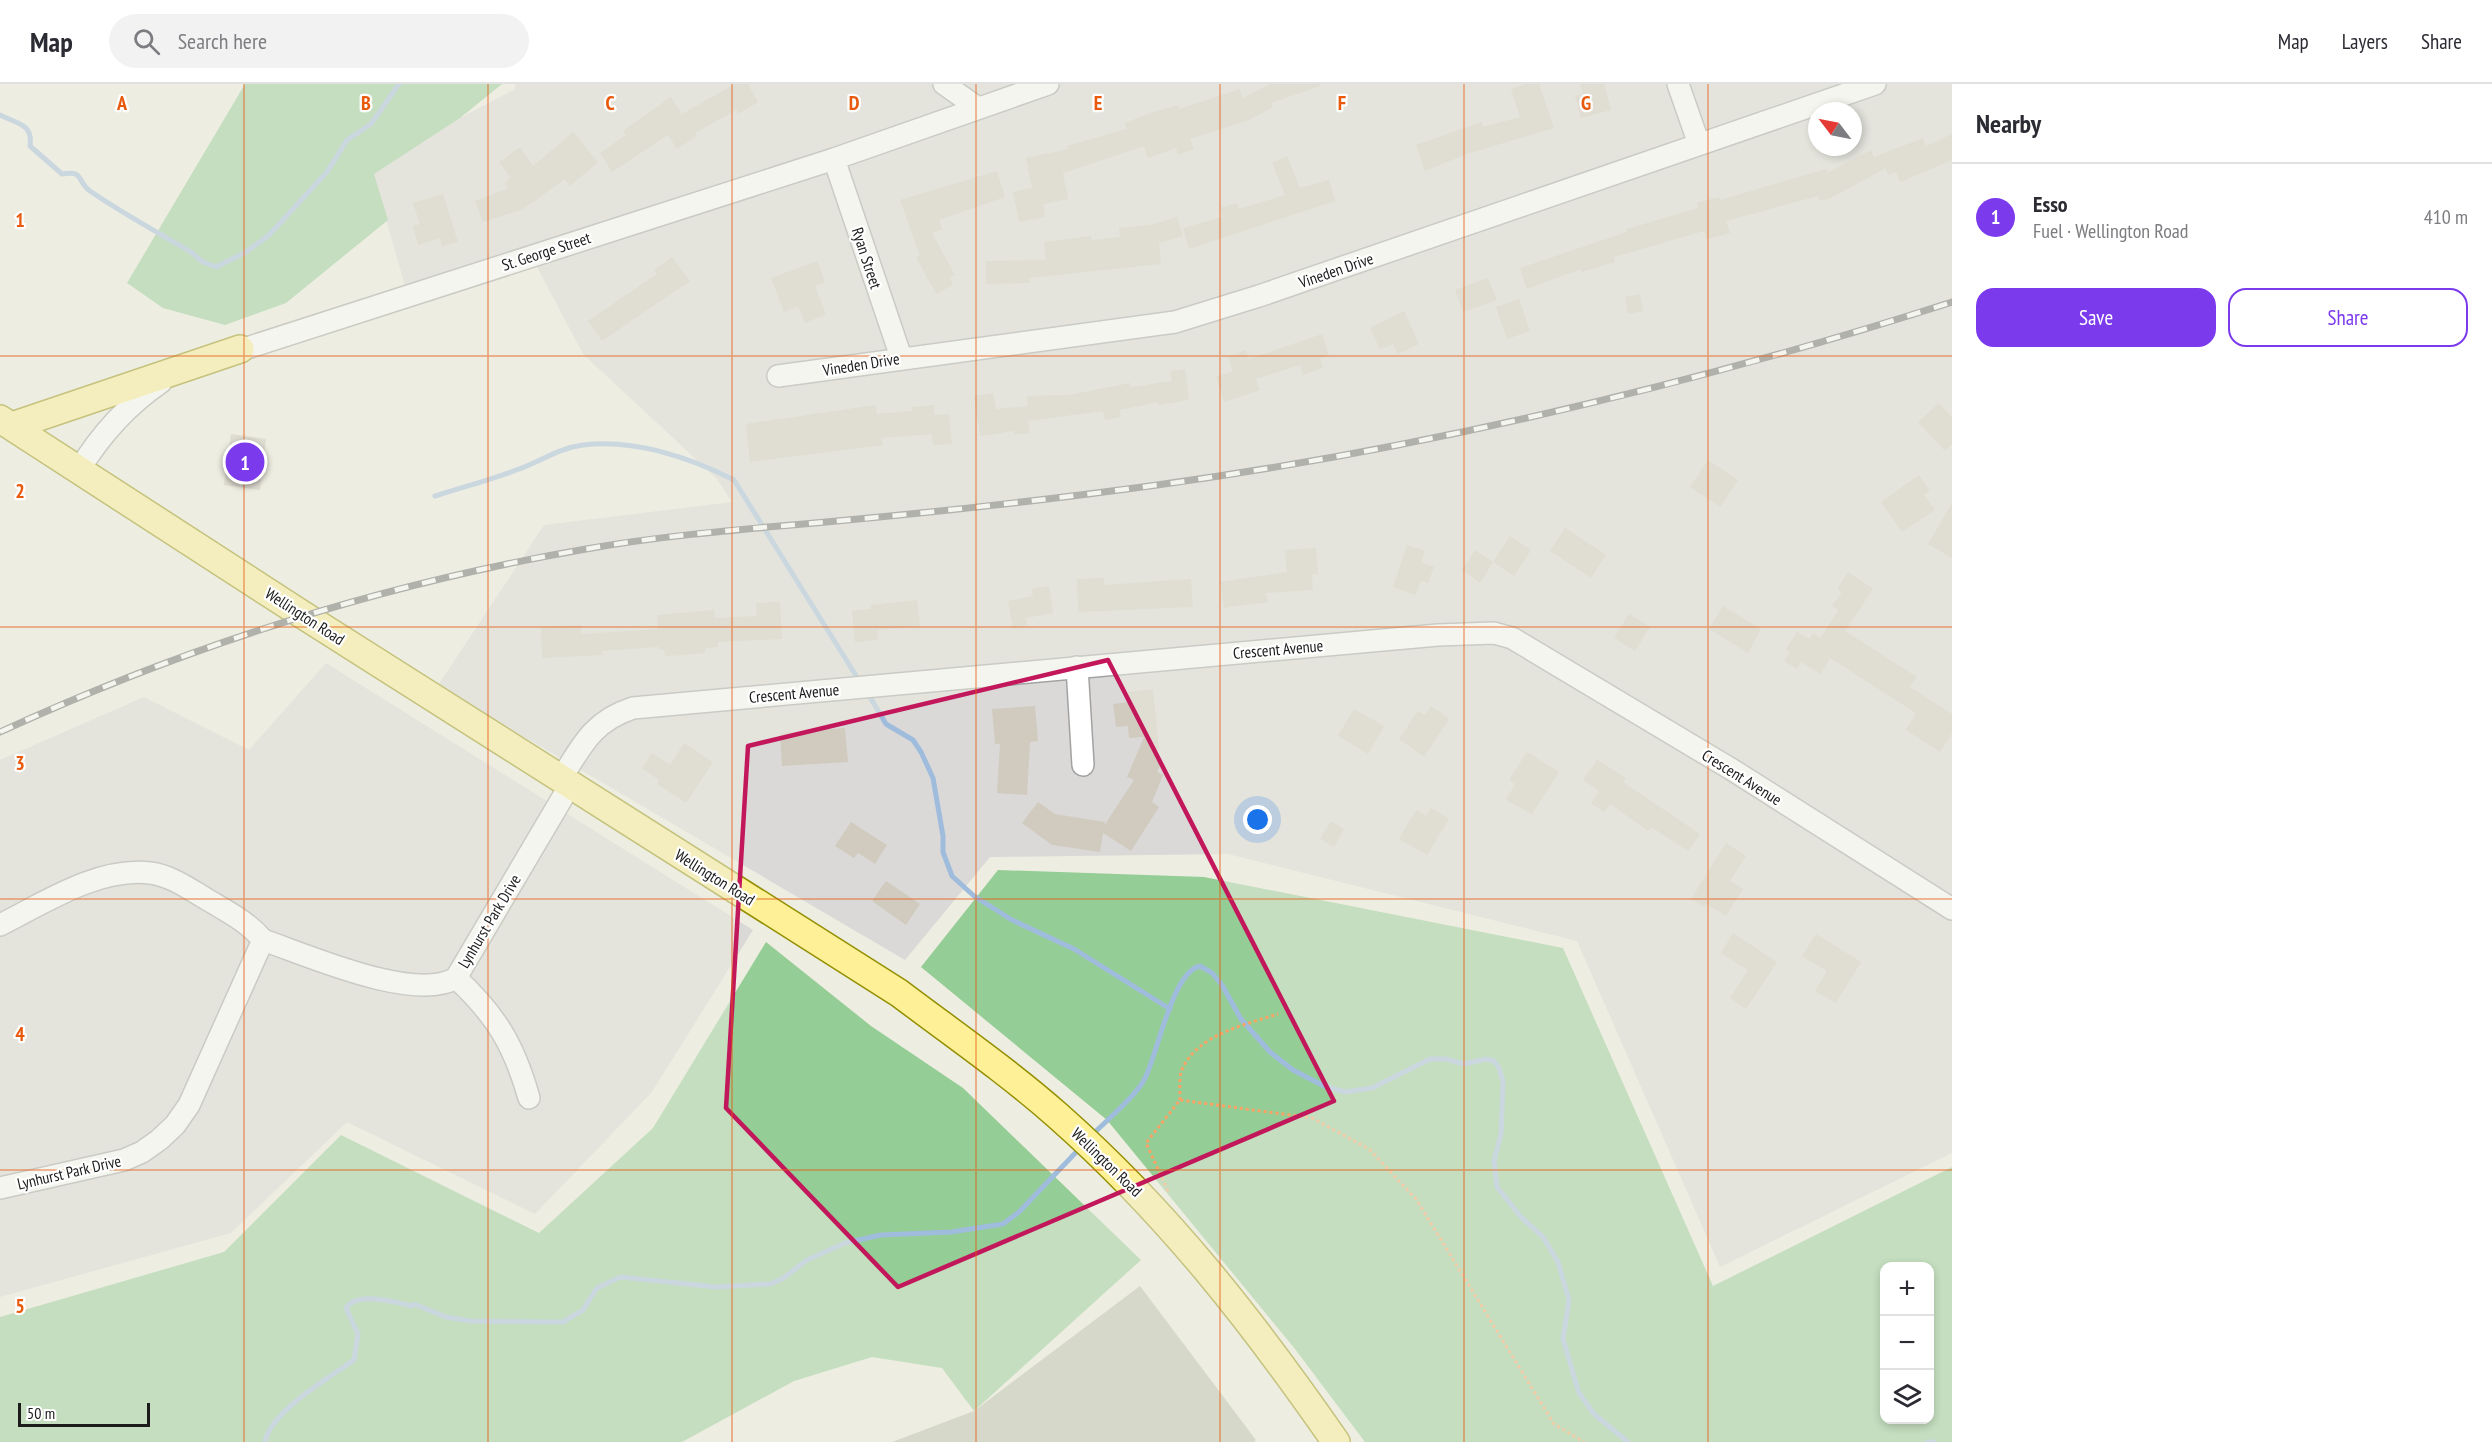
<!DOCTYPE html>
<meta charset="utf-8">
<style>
body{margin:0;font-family:"PT Sans Narrow",sans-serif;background:#f2f2f3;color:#2b2b33}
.controls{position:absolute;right:18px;bottom:18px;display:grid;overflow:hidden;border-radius:12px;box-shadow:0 3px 9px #0003}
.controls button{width:54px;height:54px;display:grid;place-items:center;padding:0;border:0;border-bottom:2px solid #e1e1e2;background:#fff;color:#2b2b33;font:30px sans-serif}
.compass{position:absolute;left:1808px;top:18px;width:54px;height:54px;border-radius:50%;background:#fff;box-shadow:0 3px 9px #0003;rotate:302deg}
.scale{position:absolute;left:18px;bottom:15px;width:132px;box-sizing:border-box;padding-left:6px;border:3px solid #1b1b1b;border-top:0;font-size:16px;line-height:21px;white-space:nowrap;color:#1b1b1b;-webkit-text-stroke:4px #fff;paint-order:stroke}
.you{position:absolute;left:1258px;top:736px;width:21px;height:21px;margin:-15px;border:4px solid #fff;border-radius:50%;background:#1a73e8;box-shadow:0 0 0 9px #1a73e833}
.badge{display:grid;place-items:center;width:39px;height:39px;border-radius:50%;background:#7c3aed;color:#fff;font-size:20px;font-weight:700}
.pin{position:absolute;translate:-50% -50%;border:3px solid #fff;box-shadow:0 2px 6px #0006}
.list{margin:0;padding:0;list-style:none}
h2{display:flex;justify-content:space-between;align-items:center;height:78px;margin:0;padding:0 24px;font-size:26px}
h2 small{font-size:20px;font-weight:400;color:#7c7c81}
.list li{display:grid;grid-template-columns:39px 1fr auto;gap:18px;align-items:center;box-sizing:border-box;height:108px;padding:0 24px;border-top:2px solid #e1e1e2}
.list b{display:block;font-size:22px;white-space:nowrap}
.list p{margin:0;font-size:20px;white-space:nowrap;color:#7c7c81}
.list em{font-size:20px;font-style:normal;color:#7c7c81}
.actions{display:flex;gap:12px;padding:18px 24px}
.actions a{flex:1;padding:14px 0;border:2px solid #7c3aed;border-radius:18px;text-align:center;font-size:21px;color:#7c3aed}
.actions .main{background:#7c3aed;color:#fff}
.icon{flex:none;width:33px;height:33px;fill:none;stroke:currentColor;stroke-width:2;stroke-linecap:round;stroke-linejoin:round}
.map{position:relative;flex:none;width:1952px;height:1358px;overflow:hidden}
header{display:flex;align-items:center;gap:36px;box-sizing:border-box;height:84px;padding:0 30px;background:#fff;border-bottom:2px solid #e1e1e2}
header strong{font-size:28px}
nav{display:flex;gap:33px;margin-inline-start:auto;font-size:21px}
.search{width:420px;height:54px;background:#f2f2f3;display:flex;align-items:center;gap:15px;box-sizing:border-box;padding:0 21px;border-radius:33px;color:#7c7c81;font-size:22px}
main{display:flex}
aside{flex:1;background:#fff}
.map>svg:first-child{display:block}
.residential{fill:#dad9d8;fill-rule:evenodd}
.construction{fill:#bbc2ac}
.forest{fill:#94cd95;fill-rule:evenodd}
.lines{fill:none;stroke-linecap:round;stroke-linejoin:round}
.stream{stroke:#a0bcdc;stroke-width:5}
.building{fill:#d0cbbe}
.minor-casing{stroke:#a2a2a2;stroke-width:24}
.major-casing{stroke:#938f00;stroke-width:30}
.path{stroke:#fba264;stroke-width:3;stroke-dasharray:3 3;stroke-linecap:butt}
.minor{stroke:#fff;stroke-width:21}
.major{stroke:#fdf096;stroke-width:27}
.rail-casing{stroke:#696969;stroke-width:7}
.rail{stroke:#fff;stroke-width:4.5;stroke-dasharray:14;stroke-linecap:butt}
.marked{fill:none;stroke:#c2185b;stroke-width:4.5;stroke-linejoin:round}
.grid{fill:none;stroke:#e8590c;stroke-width:1.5;stroke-opacity:0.55}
.labels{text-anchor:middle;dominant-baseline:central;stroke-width:4.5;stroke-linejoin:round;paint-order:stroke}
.street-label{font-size:16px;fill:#1b1b1b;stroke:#fff}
.grid-label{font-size:20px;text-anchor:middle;font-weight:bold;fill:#e8590c;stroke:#fff;stroke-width:4.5;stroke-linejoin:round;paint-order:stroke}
</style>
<header>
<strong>Map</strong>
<div class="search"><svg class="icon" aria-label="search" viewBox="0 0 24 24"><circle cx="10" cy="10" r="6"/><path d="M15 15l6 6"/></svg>Search here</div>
<nav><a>Map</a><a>Layers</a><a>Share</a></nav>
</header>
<main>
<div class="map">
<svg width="1952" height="1358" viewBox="0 0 1952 1358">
<rect width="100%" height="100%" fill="#edede1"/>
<g class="residential">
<path d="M515 0H1952V1069L1720 1183 1577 857 1228 770 990 773 905 876 528 655 431 612 544 441 732 418 717 395 583 270 528 166 407 209 373 90 460 34 515 5ZM1817 27H1853V63H1817Z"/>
<polygon points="326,579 753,846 652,1008 535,1130 347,1038 231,1149 0,1213 0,676 144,613 249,666"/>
</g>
<polygon class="construction" points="1140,1202 1256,1356 1254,1358 892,1358 974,1327"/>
<g class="forest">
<polygon points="245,0 502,0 460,34 374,90 388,136 286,219 225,241 163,224 127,199"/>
<path d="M998 786 1204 793 1563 864 1713 1202 1952 1083V1358H1365L1295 1265 1107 1036 921 883ZM1930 1182V1336H1884V1182Z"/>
<polygon points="766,858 871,942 963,1004 1141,1176 974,1327 942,1284 872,1273 794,1297 682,1358 0,1358 0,1233 224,1168 341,1051 539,1149 653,1044"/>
</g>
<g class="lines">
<g class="stream">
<path d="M0 31C18 40 33 40 30 62L62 90C85 86 76 97 90 107 122 129 157 148 191 168L203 178 216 183 246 168 269 151 327 88 347 56 371 40 399 0"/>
<path d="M435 412C463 403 491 396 519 385 541 377 559 364 583 361 634 355 689 373 734 396L860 598"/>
<polyline points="867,608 886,640 913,656 921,668 933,694 943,752 943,768 952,792 974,812 1012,836 1074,865 1170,925"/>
<path d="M1092 1051C1106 1037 1138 1010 1145 994 1158 969 1172 888 1200 882L1212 889 1222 901 1241 935 1270 968 1293 986 1324 1002 1345 1008 1372 1004 1430 975H1446L1464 980 1486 975 1494 977 1499 984 1503 998 1501 1050 1494 1077 1497 1103 1521 1133 1543 1153 1558 1178 1569 1216 1563 1255 1579 1309 1594 1330 1628 1358"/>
<path d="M265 1358C271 1327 329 1294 354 1276L358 1250 346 1224C357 1207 396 1218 412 1222L414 1220 446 1233 471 1237 563 1238 583 1226 597 1204 620 1193 716 1203 770 1200 782 1195 807 1176 845 1159 881 1151 951 1148 1003 1140 1019 1128 1082 1062"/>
<polyline points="1927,1358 1934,1358"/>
</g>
</g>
<g class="building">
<polygon points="735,0 748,0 758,18 738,30 736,26 695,49 697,52 677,65 668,51 612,88 600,69 626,51 623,47 671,13 682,30"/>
<polygon points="1271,0 1320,0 1320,2 1271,19 1273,23 1249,36 1190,55 1194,65 1178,71 1176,64 1148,74 1144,62 1063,89 1068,115 1043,120 1045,133 1019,138 1013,108 1032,104 1026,74 1068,65 1067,62 1127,45 1125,39 1153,28 1178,21 1179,25 1240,5 1242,14"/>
<polygon points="1526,0 1539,0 1554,44 1467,70 1425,87 1416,61 1482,38 1483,43 1520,33 1511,5"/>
<polygon points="1580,0 1604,0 1611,26 1581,34 1575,12 1583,10"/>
<polygon points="573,48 598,78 570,102 565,95 523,125 483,138 475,117 509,104 505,99 511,94 499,78 520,63 533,82"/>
<polygon points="1952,50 1952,76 1900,98 1896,88 1888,91 1886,84 1831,114 1820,117 1818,112 1726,137 1730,149 1707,155 1704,147 1614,173 1615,178 1581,188 1581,185 1527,205 1520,184 1627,148 1627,145 1698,124 1697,119 1719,113 1720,116 1826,85 1827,89 1871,66 1874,73 1923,54 1926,62"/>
<polygon points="1287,72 1300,104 1329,96 1335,117 1189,165 1183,144 1222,133 1220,124 1237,119 1239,125 1285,111 1272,79"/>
<polygon points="997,87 1005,113 939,136 942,145 932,149 955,191 950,194 953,201 936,210 916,173 920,172 900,116"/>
<polygon points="443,110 458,158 442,162 440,154 418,161 413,142 420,140 413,119"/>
<polygon points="1177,133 1183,152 1159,159 1161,180 1029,194 1030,199 986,200 986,177 1046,176 1044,158 1091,152 1092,156 1120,153 1119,144 1150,141"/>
<polygon points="672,173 690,197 602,257 588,237 657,190 654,186"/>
<polygon points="817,177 825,198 815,202 826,230 805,239 798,222 784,228 771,194"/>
<polygon points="1488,194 1497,216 1463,228 1455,206"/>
<polygon points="1640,210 1643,227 1628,230 1625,213"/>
<polygon points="1519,215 1530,247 1507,255 1496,223"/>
<polygon points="1404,227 1419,260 1398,270 1393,260 1380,265 1370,244"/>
<polygon points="1322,250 1329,271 1320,274 1323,284 1303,291 1300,281 1256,295 1260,306 1224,318 1216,293 1233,287 1228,273 1246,266 1249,275"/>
<polygon points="1185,285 1189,316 1158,321 1158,318 1120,326 1121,333 1105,336 1103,327 1028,337 1030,349 1014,351 1014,347 980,352 974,312 993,309 996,325 1028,322 1027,312 1069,311 1130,299 1131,303 1172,297 1170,287"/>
<polygon points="1939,319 1952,333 1952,360 1945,367 1918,338"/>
<polygon points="875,321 877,330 912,327 912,323 934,321 934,331 949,330 952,360 933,361 932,350 881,354 883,361 750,378 746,340"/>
<polygon points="231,350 266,355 260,406 224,401"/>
<polygon points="1708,376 1738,396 1720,423 1690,403"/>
<polygon points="1919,391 1930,407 1924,411 1935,426 1902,448 1881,418"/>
<polygon points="1952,419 1952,474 1928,460"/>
<polygon points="1565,444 1606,471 1591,494 1550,467"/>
<polygon points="1510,452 1531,466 1514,492 1493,478 1480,499 1462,486 1475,466 1493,478"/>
<polygon points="1407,461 1425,467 1421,478 1434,483 1428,499 1421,497 1415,511 1393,503"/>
<polygon points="1316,464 1318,490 1312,490 1313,506 1266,509 1268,518 1224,524 1220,498 1287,488 1285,466"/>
<polygon points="1848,488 1873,505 1845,547 1917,593 1910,603 1952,630 1952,649 1940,668 1906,646 1916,629 1830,574 1821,590 1801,578 1797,585 1784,577 1790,568 1786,565 1797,548 1809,555 1813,549 1820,554 1839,526 1832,522 1842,508 1837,505"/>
<polygon points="1104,494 1104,501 1191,495 1193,523 1078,528 1077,495"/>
<polygon points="1049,502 1053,529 1026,534 1027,541 1013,544 1008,517 1033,512 1032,505"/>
<polygon points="917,516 920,542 877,546 878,556 855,558 852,527 871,525 871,521"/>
<polygon points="780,518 782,555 718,558 718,563 705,564 705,569 685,571 665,572 664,566 660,566 659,563 602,567 603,571 542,574 541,543 581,541 581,550 658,545 657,531 714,526 715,534 757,532 756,519"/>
<polygon points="1723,522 1761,545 1748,569 1709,545"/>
<polygon points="1629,530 1650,543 1635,567 1614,554"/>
<polygon points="1153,605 1159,664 1155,674 1162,677 1157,688 1163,691 1152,718 1159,723 1131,767 1103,749 1100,768 1052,761 1022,739 1038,718 1055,730 1105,738 1104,742 1134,696 1127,693 1144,653 1129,654 1128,642 1116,643 1113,620 1129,618 1128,608"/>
<polygon points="1035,622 1038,657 1030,658 1027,711 997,709 1000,660 995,660 992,625"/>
<polygon points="1431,622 1449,635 1424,673 1399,655 1418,627 1425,631"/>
<polygon points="1354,625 1384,642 1368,670 1338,652"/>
<polygon points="845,644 848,678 782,682 780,649"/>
<polygon points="684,659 713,678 686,719 657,700 659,696 642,684 652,669 670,681"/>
<polygon points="1527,668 1559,688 1532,730 1506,716 1515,700 1509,696"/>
<polygon points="1597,676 1626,694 1623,698 1700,750 1688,767 1651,743 1648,747 1610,720 1604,728 1591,719 1599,707 1583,696"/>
<polygon points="1431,724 1449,735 1427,771 1399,755 1416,726 1426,732"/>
<polygon points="1331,737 1344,745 1334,763 1320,755"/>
<polygon points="851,738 887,761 875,780 858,769 854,774 835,762"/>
<polygon points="1726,759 1746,772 1730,797 1743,805 1726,832 1706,820 1704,823 1691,815"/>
<polygon points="886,797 920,820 906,841 872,817"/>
<polygon points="1733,849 1777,878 1746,925 1730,914 1748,886 1721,869"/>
<polygon points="1816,850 1861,878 1836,919 1815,907 1827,887 1802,872"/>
</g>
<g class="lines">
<g class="minor-casing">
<g id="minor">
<polyline points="944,0 978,24"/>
<polyline points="1678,0 1699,60"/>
<polyline points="834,75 901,273"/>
<polyline points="225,271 834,75 1048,0"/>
<polyline points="778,292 1175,238 1259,212 1875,0"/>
<path d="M79 386C101 350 126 322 161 298"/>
<polyline points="1077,583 1083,681"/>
<path d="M561 695C582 661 593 637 633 624L1438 551 1494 549 1512 554 1731 685 1952 825"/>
<path d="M0 841C44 819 98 783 150 789 170 791 191 806 208 816 228 828 248 838 263 856L189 1021 175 1041 159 1056 142 1068 124 1076 0 1104"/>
<path d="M263 856C307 871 415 919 456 894L570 701"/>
<path d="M456 894C496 931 514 961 529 1014"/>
</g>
</g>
<g class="major-casing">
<g id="major">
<path d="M0 335 303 531 899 909C952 949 1007 987 1057 1031 1168 1129 1252 1237 1336 1358"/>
<polyline points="12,342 240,265"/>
</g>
</g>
<g class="path">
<path d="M1180 1016C1180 1008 1179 996 1181 988 1195 951 1244 941 1278 930"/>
<polyline points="1168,1107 1146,1059 1180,1016 1312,1034 1369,1065 1416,1115 1554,1340 1584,1358"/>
</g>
<use href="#minor" class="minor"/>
<use href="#major" class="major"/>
<g class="rail-casing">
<path id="rail" d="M0 648C187 562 382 500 586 465 665 451 746 445 826 438 937 428 1047 416 1157 401 1427 364 1692 301 1952 218"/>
</g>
<use href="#rail" class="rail"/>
</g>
<path d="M0 0H1952V1358H0ZM1108 576 1334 1017 898 1203 726 1024 748 662Z" fill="#edede1" fill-opacity=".55" fill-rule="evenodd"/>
<path class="marked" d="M1108 576 1334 1017 898 1203 726 1024 748 662Z"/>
<path class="grid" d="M244 0V1358M488 0V1358M732 0V1358M976 0V1358M1220 0V1358M1464 0V1358M1708 0V1358M0 272H1952M0 543H1952M0 815H1952M0 1086H1952"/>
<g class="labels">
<g class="street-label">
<text transform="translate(546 167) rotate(-18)">St. George Street</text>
<text transform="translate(867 174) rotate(72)">Ryan Street</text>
<text transform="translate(1336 186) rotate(-19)">Vineden Drive</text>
<text transform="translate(861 280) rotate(-9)">Vineden Drive</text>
<text transform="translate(305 532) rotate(33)">Wellington Road</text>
<text transform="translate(1278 565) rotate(-5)">Crescent Avenue</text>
<text transform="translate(794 609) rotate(-5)">Crescent Avenue</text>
<text transform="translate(1742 693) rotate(32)">Crescent Avenue</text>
<text transform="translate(715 793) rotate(32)">Wellington Road</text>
<text transform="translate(489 837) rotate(-59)">Lynhurst Park Drive</text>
<text transform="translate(1107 1078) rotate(44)">Wellington Road</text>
<text transform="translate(69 1088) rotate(-13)">Lynhurst Park Drive</text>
</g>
</g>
<g class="grid-label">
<text x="122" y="26">A</text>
<text x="366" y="26">B</text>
<text x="610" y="26">C</text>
<text x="854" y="26">D</text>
<text x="1098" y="26">E</text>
<text x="1342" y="26">F</text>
<text x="1586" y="26">G</text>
<text x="20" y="143">1</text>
<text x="20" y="414">2</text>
<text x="20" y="686">3</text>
<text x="20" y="957">4</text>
<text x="20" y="1229">5</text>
</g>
</svg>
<div class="controls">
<button>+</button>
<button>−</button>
<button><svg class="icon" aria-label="layers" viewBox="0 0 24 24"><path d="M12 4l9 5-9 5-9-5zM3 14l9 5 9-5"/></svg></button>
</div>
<svg class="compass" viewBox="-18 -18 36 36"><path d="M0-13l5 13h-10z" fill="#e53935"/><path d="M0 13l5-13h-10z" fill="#7c7c81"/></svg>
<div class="scale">50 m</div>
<div class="you"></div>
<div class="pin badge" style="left:245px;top:378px">1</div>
</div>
<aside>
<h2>Nearby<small></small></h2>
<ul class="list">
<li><span class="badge">1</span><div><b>Esso</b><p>Fuel · Wellington Road</p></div><em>410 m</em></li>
</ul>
<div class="actions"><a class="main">Save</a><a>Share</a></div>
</aside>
</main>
